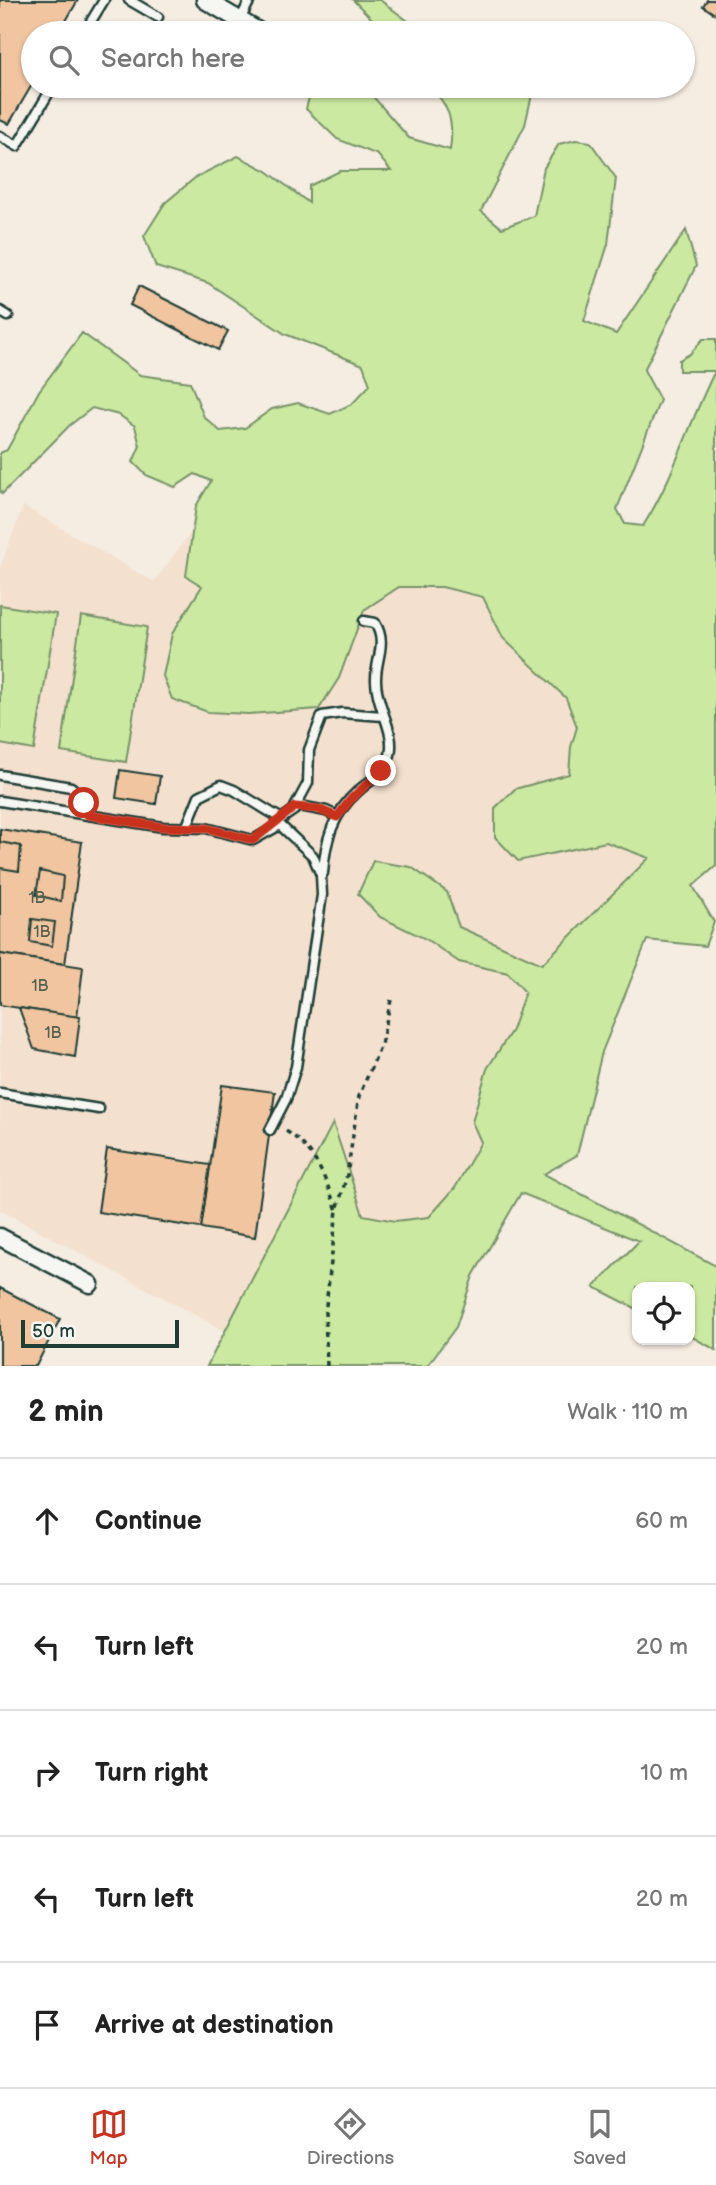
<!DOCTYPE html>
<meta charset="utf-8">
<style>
body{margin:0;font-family:"Balsamiq Sans",sans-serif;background:#f6f6f6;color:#222}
.controls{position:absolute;right:21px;bottom:21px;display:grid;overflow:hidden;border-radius:14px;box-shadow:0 2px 5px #0004}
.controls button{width:63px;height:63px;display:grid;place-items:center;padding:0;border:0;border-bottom:2px solid #e0e0e0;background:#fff;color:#222;font:35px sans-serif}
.scale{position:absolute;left:21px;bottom:18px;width:158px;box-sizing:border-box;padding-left:7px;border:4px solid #1f3d34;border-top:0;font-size:19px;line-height:24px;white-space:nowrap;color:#1f3d34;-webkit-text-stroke:5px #f6f6f2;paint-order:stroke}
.stop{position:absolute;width:21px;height:21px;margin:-16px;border:5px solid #c8321e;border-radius:50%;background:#fff}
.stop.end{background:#c8321e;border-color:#fff;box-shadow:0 2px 7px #0008}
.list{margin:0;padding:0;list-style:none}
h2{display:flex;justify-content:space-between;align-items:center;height:91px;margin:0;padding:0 28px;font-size:30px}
h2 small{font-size:23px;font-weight:400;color:#767676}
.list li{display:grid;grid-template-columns:46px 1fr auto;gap:21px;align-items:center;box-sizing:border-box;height:126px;padding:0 28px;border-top:2px solid #e0e0e0}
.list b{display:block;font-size:26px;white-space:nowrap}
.list em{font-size:23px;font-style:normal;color:#767676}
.icon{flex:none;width:38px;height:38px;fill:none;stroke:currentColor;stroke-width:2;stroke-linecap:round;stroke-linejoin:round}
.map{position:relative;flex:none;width:716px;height:1366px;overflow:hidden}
.search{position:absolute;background:#fff;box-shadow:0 2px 5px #0004;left:21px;right:21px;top:21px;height:77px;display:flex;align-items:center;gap:18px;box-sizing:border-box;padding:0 24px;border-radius:38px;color:#767676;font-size:26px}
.sheet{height:721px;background:#fff}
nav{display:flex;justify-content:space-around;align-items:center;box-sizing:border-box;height:98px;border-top:2px solid #e0e0e0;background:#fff;font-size:19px;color:#767676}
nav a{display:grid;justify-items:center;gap:4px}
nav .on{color:#c8321e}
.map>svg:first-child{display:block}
.built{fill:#f4e0ce}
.green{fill:#cce9a1;stroke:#76936a;stroke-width:2}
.building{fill:#f0c5a0;stroke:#1f3d34;stroke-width:2}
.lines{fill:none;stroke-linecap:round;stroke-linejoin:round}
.service-casing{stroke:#1f3d34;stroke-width:13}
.minor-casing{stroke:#1f3d34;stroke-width:21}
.path{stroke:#1f3d34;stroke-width:3.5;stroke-dasharray:5 5;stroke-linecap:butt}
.service{stroke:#f6f6f2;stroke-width:8}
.minor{stroke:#f6f6f2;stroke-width:16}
.route{stroke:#c8321e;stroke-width:9}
.labels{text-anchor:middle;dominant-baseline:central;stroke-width:5;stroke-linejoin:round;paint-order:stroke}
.number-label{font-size:16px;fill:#535f4f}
</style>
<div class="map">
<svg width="716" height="1366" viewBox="0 0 716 1366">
<rect width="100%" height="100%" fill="#f5ece2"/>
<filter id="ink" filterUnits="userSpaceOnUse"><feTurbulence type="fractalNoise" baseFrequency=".0143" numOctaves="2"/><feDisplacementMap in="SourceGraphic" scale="14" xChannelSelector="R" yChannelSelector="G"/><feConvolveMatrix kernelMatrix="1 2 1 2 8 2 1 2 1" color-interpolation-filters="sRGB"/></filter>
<g filter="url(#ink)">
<polygon class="built" points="327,435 716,812 506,1153 290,1366 0,1210 0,568 23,506 154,582 235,473"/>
<g class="green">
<polygon points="353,0 380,0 424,33 399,33 400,31 372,19"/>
<path d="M312 86H364L409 138 450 150C454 123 450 103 427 86H469L475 91 479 86H534L525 125 481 211 502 228 534 216 544 168 559 144 576 140 590 142 616 178 608 244 584 321 616 334 686 230 696 266 644 370 660 400 617 509 625 524 643 526C674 478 689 422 715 371H679V360L690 354 703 339H716V866L693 886 714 922 705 946 647 940 602 1052 577 1155 544 1174 716 1266V1350L690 1336V1287H637V1309L594 1287 639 1241 521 1193 473 1276 456 1327 427 1366H207L333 1123 363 1215 395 1221 429 1217 455 1188 481 1142 472 1122 487 1069 512 1030 525 992 508 973 459 962 426 939 380 917 358 894 373 861 411 867 447 892 459 927 542 964 649 858 606 842 518 861 495 837V808L515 789 569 774 571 747 577 727 566 698 503 638 483 597 442 587H399L364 610 339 678 319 709 248 714 208 712 172 699 163 676 172 634 202 586 186 576 196 506 211 481 195 474 175 487 146 475 133 462 140 446 135 426 119 415 92 408 70 425 2 494 0 490V453L7 450 39 391 82 333 140 375 190 382 204 417 220 431 245 428 272 409 298 403 330 414 352 404 370 385 363 365 285 334 208 283 156 267 144 236 165 203 196 177 238 156 267 171 309 203V186L340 171H391L378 155 337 139 306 109Z"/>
<polygon points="0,605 56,614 34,750 0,744"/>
<polygon points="81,616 147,627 126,762 61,752"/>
</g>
<g class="building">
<polygon points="0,0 78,0 59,33 33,33 33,83 9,124 0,120"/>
<polygon points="707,0 716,0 716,15 703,6"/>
<polygon points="139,286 228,331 218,350 130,305"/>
<polygon points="120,770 160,776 156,804 116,798"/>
<polygon points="0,829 82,842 65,964 0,954"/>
<polygon points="0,842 21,846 19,871 0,868"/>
<polygon points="40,871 63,876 61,901 36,895"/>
<polygon points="32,919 55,922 52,946 30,942"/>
<polygon points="0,954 83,967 77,1017 0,1005"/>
<polygon points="19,1008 80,1017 75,1057 34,1049"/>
<polygon points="222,1085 275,1092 255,1237 201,1228"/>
<polygon points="107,1149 210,1165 201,1228 98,1212"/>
<polygon points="0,1288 60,1319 36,1366 0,1366"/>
</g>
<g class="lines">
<g class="service-casing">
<g id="service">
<polyline points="129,0 158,17"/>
<polyline points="240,20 250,0"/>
<polyline points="84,33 104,0"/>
<polyline points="0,136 17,146 53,86"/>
<polyline points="0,311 8,316"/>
<polyline points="0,775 71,787 79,794 88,815"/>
<polyline points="0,801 163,827 206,828 253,840 280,825 313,856 321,875 322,895 296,1067 286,1099 270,1130"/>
<polyline points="295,807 308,783 309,750 322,716 342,713 383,716"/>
<polyline points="277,822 300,806 326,811 337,816"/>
<polyline points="187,826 199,796 221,785 234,790 280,818"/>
<path d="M323 873C325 841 333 813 358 791 371 780 385 772 390 755 396 731 376 706 376 681 375 659 388 644 375 623L364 621"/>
<polyline points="0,1093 99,1109"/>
</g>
</g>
<g class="minor-casing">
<g id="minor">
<polyline points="205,0 258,31"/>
<polyline points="0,1237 90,1284"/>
</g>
</g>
<g class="path">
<path d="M286 1131C317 1151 324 1177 337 1210"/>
<polyline points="327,1366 325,1314 337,1210 347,1175 359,1096 381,1045 391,1000"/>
</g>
<use href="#service" class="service"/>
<use href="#minor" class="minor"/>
</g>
</g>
<g class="lines" filter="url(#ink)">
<polyline class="route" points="84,803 88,815 163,827 206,828 253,840 295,807 318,809 337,817 351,799 381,771"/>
</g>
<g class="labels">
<g class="number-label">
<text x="37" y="898">1B</text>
<text x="42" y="932">1B</text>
<text x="40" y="986">1B</text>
<text x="53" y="1033">1B</text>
</g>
</g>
</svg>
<div class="controls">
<button><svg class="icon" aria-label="locate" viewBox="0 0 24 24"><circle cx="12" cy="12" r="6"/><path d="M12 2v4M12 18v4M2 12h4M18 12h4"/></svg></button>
</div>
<div class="scale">50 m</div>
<div class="stop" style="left:84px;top:803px"></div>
<div class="stop end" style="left:381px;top:771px"></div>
<div class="search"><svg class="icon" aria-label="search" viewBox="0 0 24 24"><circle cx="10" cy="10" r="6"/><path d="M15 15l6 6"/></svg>Search here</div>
</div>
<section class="sheet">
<h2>2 min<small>Walk · 110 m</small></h2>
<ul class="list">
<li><svg class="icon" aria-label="ahead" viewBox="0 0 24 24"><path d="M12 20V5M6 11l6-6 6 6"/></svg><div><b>Continue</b></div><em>60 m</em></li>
<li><svg class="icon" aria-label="left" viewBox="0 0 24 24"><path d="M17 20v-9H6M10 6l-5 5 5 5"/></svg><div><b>Turn left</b></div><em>20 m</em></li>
<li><svg class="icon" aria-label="right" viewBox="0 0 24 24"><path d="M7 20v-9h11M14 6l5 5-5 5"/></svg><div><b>Turn right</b></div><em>10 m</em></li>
<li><svg class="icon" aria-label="left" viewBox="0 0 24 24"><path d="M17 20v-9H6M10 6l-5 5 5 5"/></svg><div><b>Turn left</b></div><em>20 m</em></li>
<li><svg class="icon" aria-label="arrive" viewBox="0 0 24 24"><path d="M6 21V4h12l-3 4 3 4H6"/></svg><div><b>Arrive at destination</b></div></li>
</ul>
</section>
<nav>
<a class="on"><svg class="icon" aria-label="map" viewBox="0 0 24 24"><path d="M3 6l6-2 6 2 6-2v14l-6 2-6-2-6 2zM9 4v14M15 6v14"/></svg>Map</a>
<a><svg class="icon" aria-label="directions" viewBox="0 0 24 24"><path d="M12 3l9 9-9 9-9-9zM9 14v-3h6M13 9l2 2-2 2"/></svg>Directions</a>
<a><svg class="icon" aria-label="saved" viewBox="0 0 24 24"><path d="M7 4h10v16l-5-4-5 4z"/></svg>Saved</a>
</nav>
